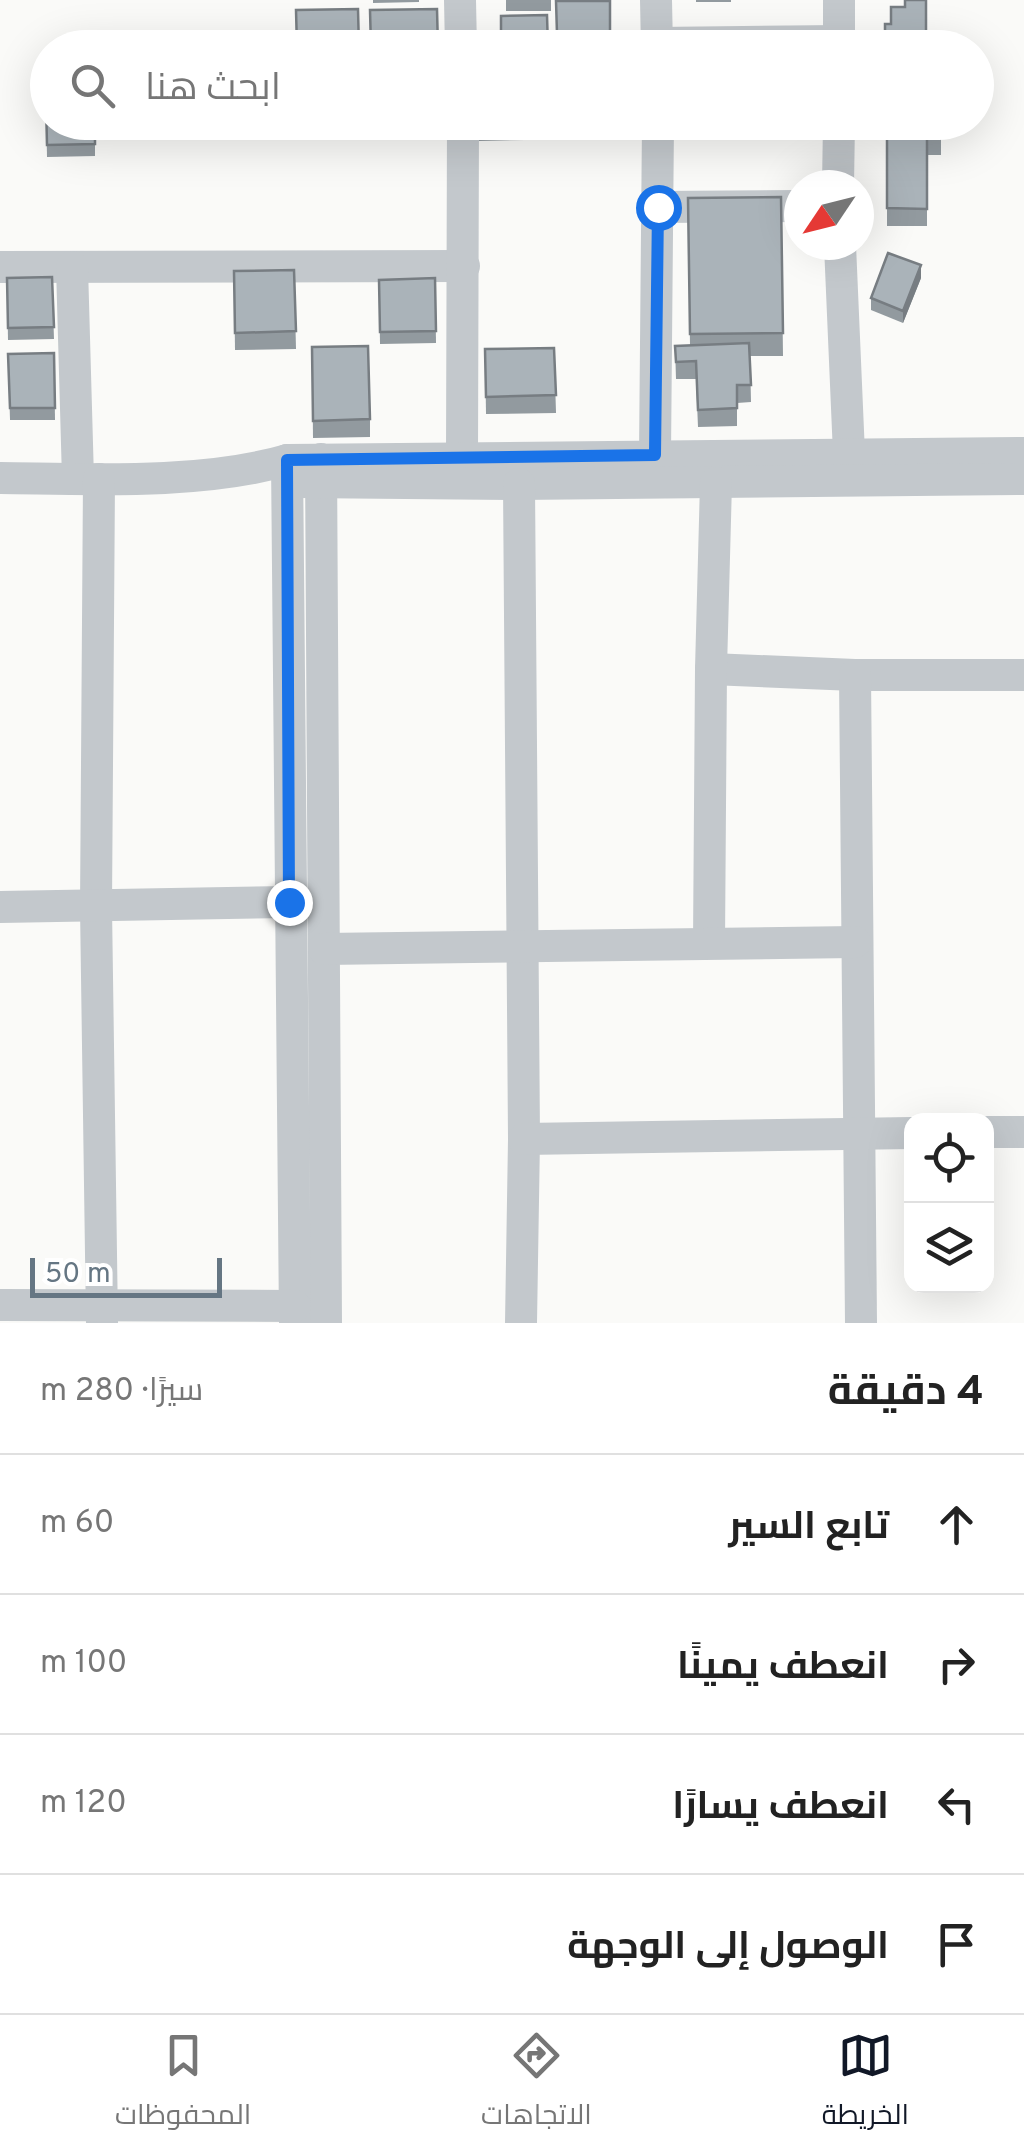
<!DOCTYPE html>
<html lang="ar">
<meta charset="utf-8">
<style>
body{margin:0;font-family:Overpass,Cairo,sans-serif;background:#f2f2f2;color:#222;direction:rtl}
.controls{position:absolute;right:30px;bottom:30px;display:grid;overflow:hidden;border-radius:20px;box-shadow:0 10px 40px #0002}
.controls button{width:90px;height:90px;display:grid;place-items:center;padding:0;border:0;border-bottom:2px solid #e0e0e0;background:#fff;color:#222;font:50px sans-serif}
.compass{position:absolute;left:784px;top:170px;width:90px;height:90px;border-radius:50%;background:#fff;box-shadow:0 10px 40px #0002;rotate:235deg}
.scale{position:absolute;left:30px;bottom:25px;width:192px;box-sizing:border-box;padding-left:10px;border:5px solid #657683;border-top:0;font-size:28px;line-height:35px;white-space:nowrap;color:#657683;-webkit-text-stroke:8px #fff;paint-order:stroke}
.stop{position:absolute;width:30px;height:30px;margin:-22px;border:8px solid #1a73e8;border-radius:50%;background:#fff}
.stop.end{background:#1a73e8;border-color:#fff;box-shadow:0 2px 10px #0008}
.list{margin:0;padding:0;list-style:none}
h2{display:flex;justify-content:space-between;align-items:center;height:130px;margin:0;padding:0 40px;font-size:42px}
h2 small{font-size:32px;font-weight:400;color:#767676}
.list li{display:grid;grid-template-columns:65px 1fr auto;gap:30px;align-items:center;box-sizing:border-box;height:140px;padding:0 40px;border-top:2px solid #e0e0e0}
.list b{display:block;font-size:38px;white-space:nowrap}
.list em{font-size:32px;font-style:normal;color:#767676}
.icon{flex:none;width:55px;height:55px;fill:none;stroke:currentColor;stroke-width:2;stroke-linecap:round;stroke-linejoin:round}
.map{position:relative;flex:none;width:1024px;height:1323px;overflow:hidden;direction:ltr}
.search{position:absolute;background:#fff;box-shadow:0 10px 40px #0002;left:30px;right:30px;top:30px;height:110px;display:flex;align-items:center;gap:25px;box-sizing:border-box;padding:0 35px;border-radius:55px;color:#767676;font-size:38px}
.sheet{height:690px;background:#fff}
nav{display:flex;justify-content:space-around;align-items:center;box-sizing:border-box;height:140px;border-top:2px solid #e0e0e0;background:#fff;font-size:28px;color:#767676}
nav a{display:grid;justify-items:center;gap:5px}
nav .on{color:#111827}
.map>svg:first-child{display:block}
.lines{fill:none;stroke-linecap:round;stroke-linejoin:round}
.minor{stroke:#c3c8cc;stroke-width:32}
.wall{fill:#929a9f}
.shaded-wall{fill:#777d82}
.building{fill:#aab3b9;stroke:#777d82;stroke-width:2.5}
.route{stroke:#1a73e8;stroke-width:12}
</style>
<div class="map">
<svg width="1024" height="1323" viewBox="0 0 1024 1323">
<rect width="100%" height="100%" fill="#fafaf8"/>
<g class="lines">
<g class="minor">
<polyline points="460,0 461,48"/>
<polyline points="656,0 657,48"/>
<polyline points="657,43 839,41"/>
<polyline points="839,48 839,0"/>
<polyline points="838,185 839,122"/>
<polyline points="658,207 799,206"/>
<polyline points="840,245 849,454"/>
<polyline points="0,267 464,266"/>
<polyline points="72,267 78,479"/>
<polyline points="655,455 658,122"/>
<polyline points="462,456 463,122"/>
<polyline points="321,459 326,1323"/>
<polyline points="287,460 295,1323"/>
<path d="M0 478C90 479 201 485 287 460L1024 453"/>
<polyline points="99,479 96,907 102,1323"/>
<polyline points="300,482 519,484 1024,479"/>
<polyline points="519,484 524,1139 521,1323"/>
<polyline points="711,669 855,675 1024,675"/>
<polyline points="855,675 861,1323"/>
<polyline points="0,907 289,902"/>
<polyline points="709,943 711,669 716,483"/>
<polyline points="324,949 855,942"/>
<polyline points="986,1132 1024,1132"/>
<polyline points="524,1139 912,1133"/>
<polyline points="0,1305 295,1306"/>
</g>
</g>
<g class="wall">
<polygon points="373,0 419,0 419,2 373,3"/>
<rect x="506" y="0" width="45" height="11"/>
<rect x="696" y="0" width="35" height="2"/>
<polygon points="556,1 610,48 557,48"/>
<polygon points="46,103 95,144 95,156 47,157"/>
<polygon points="478,122 525,128 525,140 479,141"/>
<polygon points="887,122 941,122 941,155 927,155 927,226 887,226"/>
<polygon points="781,197 783,356 750,356 751,402 737,403 737,426 698,427 696,379 676,379 675,346 690,345 688,198"/>
<polygon points="294,270 296,349 235,350 234,271"/>
<polygon points="52,277 54,339 8,340 7,278"/>
<polygon points="435,278 436,343 380,344 379,280"/>
<polygon points="921,278 903,323 871,310 871,298"/>
<polygon points="312,347 370,419 370,437 313,438"/>
<polygon points="554,348 556,413 486,414 485,349"/>
<polygon points="54,353 55,420 10,420 8,354"/>
</g>
<polygon class="shaded-wall" points="921,265 921,278 903,323 903,311"/>
<g class="building">
<polygon points="905,0 926,0 926,48 885,48 885,24 891,24 891,7 905,7"/>
<polygon points="556,1 610,1 610,48 571,48 570,34 557,34"/>
<polygon points="358,9 359,48 297,48 296,10"/>
<polygon points="437,9 438,48 371,48 370,10"/>
<polygon points="547,15 548,48 501,48 501,16"/>
<polygon points="46,103 48,103 48,122 95,122 95,144 47,145"/>
<polygon points="478,122 525,122 525,128 479,129"/>
<polygon points="887,122 942,122 941,137 927,137 927,209 887,208"/>
<polygon points="781,197 783,333 690,334 688,198"/>
<polygon points="888,253 921,265 903,311 871,298"/>
<polygon points="294,270 296,331 235,333 234,271"/>
<polygon points="52,277 54,327 8,328 7,278"/>
<polygon points="435,278 436,331 380,332 379,280"/>
<polygon points="749,343 751,385 737,385 737,408 698,410 696,361 676,362 675,346"/>
<polygon points="368,346 370,419 313,421 312,347"/>
<polygon points="554,348 556,395 486,397 485,349"/>
<polygon points="54,353 55,408 10,408 8,354"/>
</g>
<g class="lines">
<polyline class="route" points="289,902 287,460 655,455 658,207"/>
</g>
</svg>
<div class="controls">
<button><svg class="icon" aria-label="locate" viewBox="0 0 24 24"><circle cx="12" cy="12" r="6"/><path d="M12 2v4M12 18v4M2 12h4M18 12h4"/></svg></button>
<button><svg class="icon" aria-label="layers" viewBox="0 0 24 24"><path d="M12 4l9 5-9 5-9-5zM3 14l9 5 9-5"/></svg></button>
</div>
<svg class="compass" viewBox="-18 -18 36 36"><path d="M0-13l5 13h-10z" fill="#e53935"/><path d="M0 13l5-13h-10z" fill="#767676"/></svg>
<div class="scale">50 m</div>
<div class="stop" style="left:658px;top:207px"></div>
<div class="stop end" style="left:289px;top:902px"></div>
<div class="search"><svg class="icon" aria-label="search" viewBox="0 0 24 24"><circle cx="10" cy="10" r="6"/><path d="M15 15l6 6"/></svg>ابحث هنا</div>
</div>
<section class="sheet">
<h2>4 دقيقة<small>سيرًا · 280 m</small></h2>
<ul class="list">
<li><svg class="icon" aria-label="ahead" viewBox="0 0 24 24"><path d="M12 20V5M6 11l6-6 6 6"/></svg><div><b>تابع السير</b></div><em>60 m</em></li>
<li><svg class="icon" aria-label="right" viewBox="0 0 24 24"><path d="M7 20v-9h11M14 6l5 5-5 5"/></svg><div><b>انعطف يمينًا</b></div><em>100 m</em></li>
<li><svg class="icon" aria-label="left" viewBox="0 0 24 24"><path d="M17 20v-9H6M10 6l-5 5 5 5"/></svg><div><b>انعطف يسارًا</b></div><em>120 m</em></li>
<li><svg class="icon" aria-label="arrive" viewBox="0 0 24 24"><path d="M6 21V4h12l-3 4 3 4H6"/></svg><div><b>الوصول إلى الوجهة</b></div></li>
</ul>
</section>
<nav>
<a class="on"><svg class="icon" aria-label="map" viewBox="0 0 24 24"><path d="M3 6l6-2 6 2 6-2v14l-6 2-6-2-6 2zM9 4v14M15 6v14"/></svg>الخريطة</a>
<a><svg class="icon" aria-label="directions" viewBox="0 0 24 24"><path d="M12 3l9 9-9 9-9-9zM9 14v-3h6M13 9l2 2-2 2"/></svg>الاتجاهات</a>
<a><svg class="icon" aria-label="saved" viewBox="0 0 24 24"><path d="M7 4h10v16l-5-4-5 4z"/></svg>المحفوظات</a>
</nav>
